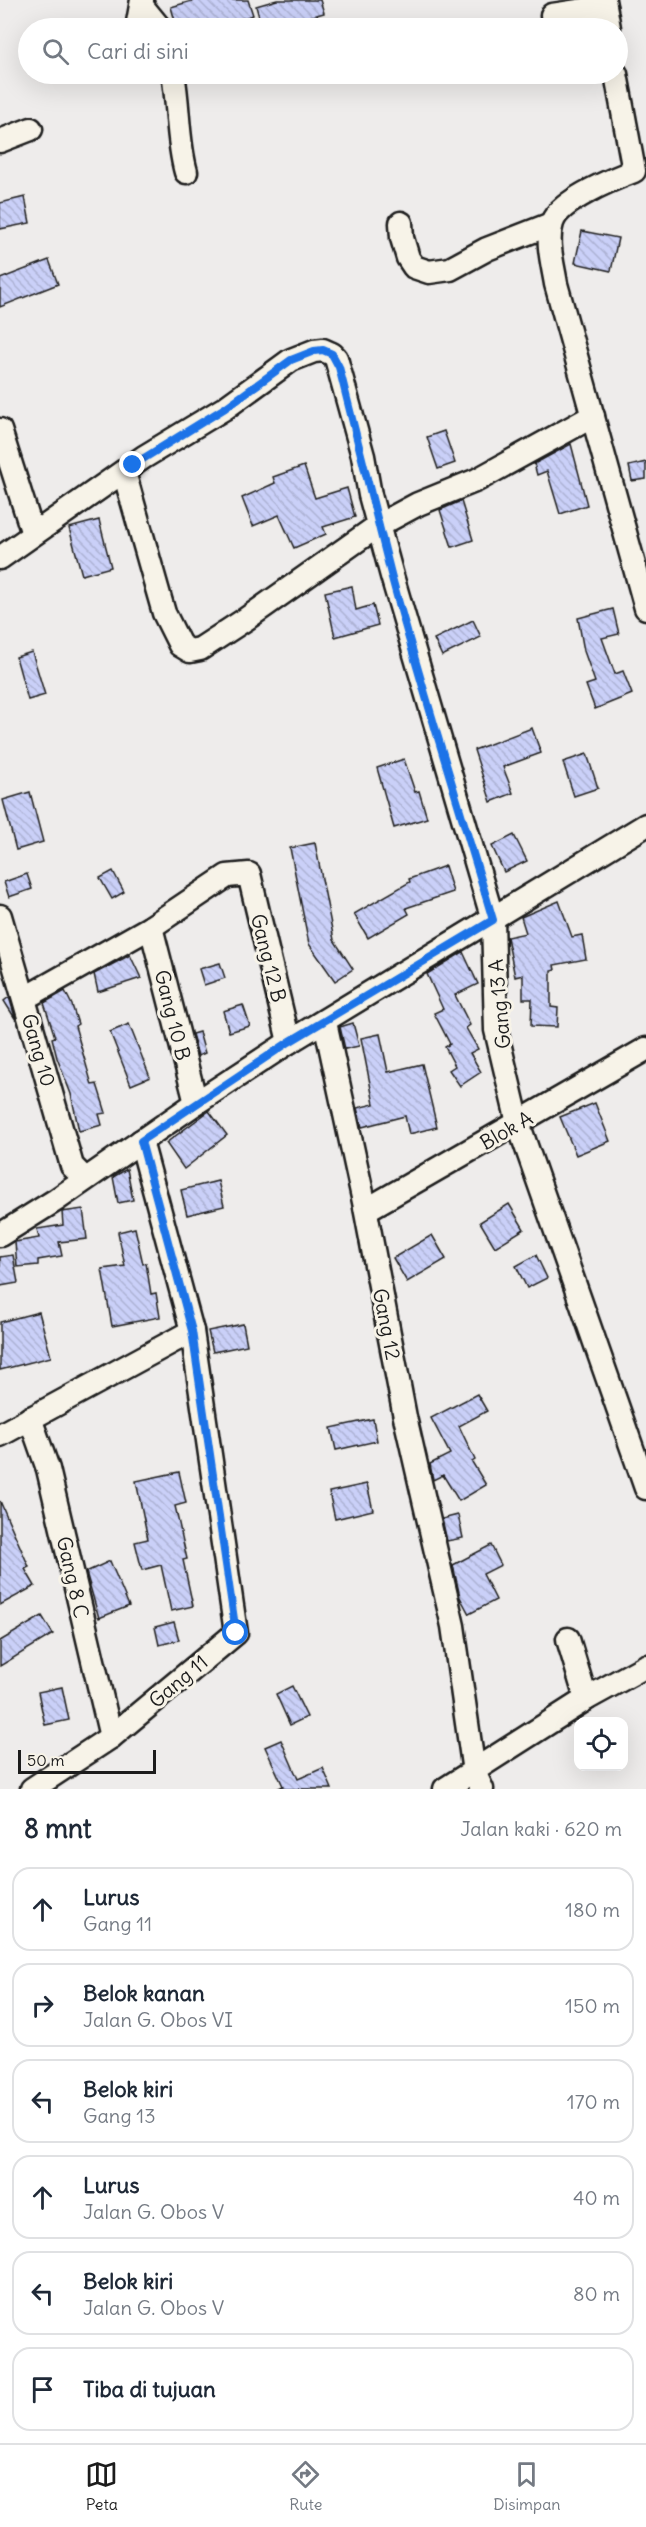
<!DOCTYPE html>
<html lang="id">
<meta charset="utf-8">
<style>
body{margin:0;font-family:Delius,sans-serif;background:#f2f2f3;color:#1f2937}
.controls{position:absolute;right:18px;bottom:18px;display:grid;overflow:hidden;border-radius:12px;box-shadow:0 6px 24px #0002}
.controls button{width:54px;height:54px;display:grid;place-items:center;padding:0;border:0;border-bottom:2px solid #e0e1e3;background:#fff;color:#1f2937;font:30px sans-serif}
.scale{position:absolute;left:18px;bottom:15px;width:138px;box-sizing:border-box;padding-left:6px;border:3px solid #1c1c1c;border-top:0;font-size:16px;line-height:21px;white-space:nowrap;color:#1c1c1c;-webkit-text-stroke:4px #f7f3e8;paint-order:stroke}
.stop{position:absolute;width:18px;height:18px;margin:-14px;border:4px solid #1a73e8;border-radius:50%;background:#fff}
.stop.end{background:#1a73e8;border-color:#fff;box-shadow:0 2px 6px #0008}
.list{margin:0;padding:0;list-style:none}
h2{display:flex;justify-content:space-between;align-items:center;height:78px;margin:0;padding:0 24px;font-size:26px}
h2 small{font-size:20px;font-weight:400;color:#747a83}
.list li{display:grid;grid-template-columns:39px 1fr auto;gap:18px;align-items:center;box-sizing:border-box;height:84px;margin:0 12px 12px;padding:0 12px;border:2px solid #e0e1e3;border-radius:18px}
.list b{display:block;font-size:22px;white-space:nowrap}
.list p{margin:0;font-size:20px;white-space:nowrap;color:#747a83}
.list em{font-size:20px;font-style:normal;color:#747a83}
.icon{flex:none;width:33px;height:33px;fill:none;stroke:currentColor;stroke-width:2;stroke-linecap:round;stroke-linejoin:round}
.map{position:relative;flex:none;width:646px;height:1789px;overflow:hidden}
.search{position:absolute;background:#fff;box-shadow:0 6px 24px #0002;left:18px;right:18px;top:18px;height:66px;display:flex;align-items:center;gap:15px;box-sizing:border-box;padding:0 21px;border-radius:33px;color:#747a83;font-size:22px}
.sheet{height:654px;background:#fff}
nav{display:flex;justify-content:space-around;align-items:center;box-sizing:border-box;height:84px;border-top:2px solid #e0e1e3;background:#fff;font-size:16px;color:#747a83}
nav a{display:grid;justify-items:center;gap:3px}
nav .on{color:#1c1c1c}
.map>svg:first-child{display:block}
.building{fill:url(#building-back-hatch);stroke:#1c1c1c;stroke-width:1.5}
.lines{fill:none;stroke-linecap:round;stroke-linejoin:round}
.minor-casing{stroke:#1c1c1c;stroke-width:27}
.minor{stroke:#f7f3e8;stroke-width:22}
.route{stroke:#1a73e8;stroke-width:8}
.labels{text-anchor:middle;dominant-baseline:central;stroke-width:6;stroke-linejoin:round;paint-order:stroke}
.street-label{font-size:20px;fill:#1c1c1c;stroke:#f7f3e8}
</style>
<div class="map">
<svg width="646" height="1789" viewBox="0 0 646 1789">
<defs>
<pattern id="building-back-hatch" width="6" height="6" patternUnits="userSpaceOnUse" patternTransform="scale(1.5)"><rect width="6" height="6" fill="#cad0f8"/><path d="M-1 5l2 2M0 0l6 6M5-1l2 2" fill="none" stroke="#adb2d4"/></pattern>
</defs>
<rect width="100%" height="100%" fill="#eeeceb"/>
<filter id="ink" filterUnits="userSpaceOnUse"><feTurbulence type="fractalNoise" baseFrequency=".0167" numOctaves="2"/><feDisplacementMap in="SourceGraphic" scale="12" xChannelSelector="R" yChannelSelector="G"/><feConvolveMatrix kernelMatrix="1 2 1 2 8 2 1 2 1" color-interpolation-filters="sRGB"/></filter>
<g filter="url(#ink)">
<g class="building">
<polygon points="195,0 248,0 253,15 214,28 177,28 171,7"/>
<polygon points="277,0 320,0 324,13 270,28 262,28 256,6"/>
<polygon points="25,197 30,223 0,229 0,203"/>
<polygon points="582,231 618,238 611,271 575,263"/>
<polygon points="49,260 58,284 0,307 0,279"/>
<polygon points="444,431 455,463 438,469 427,437"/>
<polygon points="571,444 587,505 560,514 547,471 537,475 534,464"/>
<polygon points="646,462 646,479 632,481 629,466"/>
<polygon points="304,466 315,498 347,488 355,517 323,527 326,534 294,548 279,515 253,526 242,498 275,483 273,477"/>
<polygon points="461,501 473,540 452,547 440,510"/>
<polygon points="99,520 111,567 82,575 69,528"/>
<polygon points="352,586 356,610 373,605 378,625 335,637 325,592"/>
<polygon points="613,609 619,634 602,638 615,674 623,671 632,694 595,709 586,685 595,682 584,651 578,618"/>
<polygon points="473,620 481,637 442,656 434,639"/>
<polygon points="32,652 45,695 28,700 16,657"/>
<polygon points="532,728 541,753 503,767 513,793 491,802 474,750"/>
<polygon points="587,754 598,788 574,796 563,762"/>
<polygon points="404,759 415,792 419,791 427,818 394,828 377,768"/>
<polygon points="30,792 43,842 16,850 3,800"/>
<polygon points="514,835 527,861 504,872 492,846"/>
<polygon points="315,843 334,940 353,969 335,981 309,944 290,848"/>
<polygon points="445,866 453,892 406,908 409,914 368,938 354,914 410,882 409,879"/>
<polygon points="113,871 124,892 112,899 100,878"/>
<polygon points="27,874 32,889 9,897 4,882"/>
<polygon points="559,901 572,937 582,935 586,959 554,965 555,970 551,971 551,1007 558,1008 557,1027 531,1026 532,999 523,999 523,975 515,977 507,937 526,933 521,917"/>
<polygon points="463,952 478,984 455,995 470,1025 466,1028 478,1049 470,1053 481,1072 460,1086 449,1070 455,1066 445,1047 450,1044 434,1013 443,1009 427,974"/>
<polygon points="130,955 141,978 98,992 94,974"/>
<polygon points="220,963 225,978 204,985 199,969"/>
<polygon points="65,991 72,1005 78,1024 75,1026 92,1085 97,1084 106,1113 99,1114 102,1125 79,1131 71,1094 57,1058 52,1038 55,1037 44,1003"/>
<polygon points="9,997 16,1020 4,1001"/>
<polygon points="243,1005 250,1026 229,1032 223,1011"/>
<polygon points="353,1023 359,1046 345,1049 340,1027"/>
<polygon points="129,1024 150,1077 131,1085 110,1032"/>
<polygon points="199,1032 205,1053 198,1056 192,1034"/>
<polygon points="380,1034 388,1072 422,1064 437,1127 409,1134 405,1116 362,1127 357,1108 374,1104 361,1038"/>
<polygon points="595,1103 610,1141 576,1155 560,1117"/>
<polygon points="209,1111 227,1135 184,1169 166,1143"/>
<polygon points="127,1169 133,1200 118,1203 113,1177"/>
<polygon points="218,1181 224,1206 187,1215 181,1190"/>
<polygon points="509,1204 524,1229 495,1247 480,1222"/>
<polygon points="83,1209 87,1239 59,1242 62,1256 38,1260 38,1265 17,1267 15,1242 39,1238 37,1229 63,1225 62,1212"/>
<polygon points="135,1228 143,1264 146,1263 151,1294 156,1293 160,1317 112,1326 102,1269 125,1266 118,1232"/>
<polygon points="432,1235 446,1259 407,1282 393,1258"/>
<polygon points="13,1255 18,1283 0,1286 0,1257"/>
<polygon points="536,1255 547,1278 527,1288 516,1266"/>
<polygon points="39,1312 51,1357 0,1370 0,1322"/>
<polygon points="243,1324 247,1345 213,1352 208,1331"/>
<polygon points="477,1394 487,1411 459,1426 475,1460 472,1462 486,1485 459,1501 443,1475 433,1480 430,1464 450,1454 431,1418"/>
<polygon points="373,1419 377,1441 336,1450 331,1428"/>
<polygon points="179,1472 186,1503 175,1506 187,1559 183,1560 193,1606 171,1611 161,1565 142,1570 135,1542 148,1539 136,1481"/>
<polygon points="367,1484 373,1510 335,1519 329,1492"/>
<polygon points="0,1501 29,1567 25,1569 35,1586 0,1605"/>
<polygon points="458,1515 463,1538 447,1541 442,1519"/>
<polygon points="491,1545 501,1565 483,1574 496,1600 469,1614 460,1597 453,1565"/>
<polygon points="110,1561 129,1606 99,1618 86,1572"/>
<polygon points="42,1616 53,1634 0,1666 0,1641"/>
<polygon points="174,1622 179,1640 159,1645 155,1627"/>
<polygon points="292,1686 307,1717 290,1725 276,1694"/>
<polygon points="62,1687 69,1720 45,1725 38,1692"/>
<polygon points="281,1740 298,1779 323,1768 332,1789 277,1789 283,1786 265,1747"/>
</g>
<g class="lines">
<g class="minor-casing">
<g id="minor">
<polyline points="604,0 609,28"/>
<polyline points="142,6 160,28"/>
<polyline points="552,15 605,7"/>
<polyline points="137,28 142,0"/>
<path d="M173 74C179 106 177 140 186 172"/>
<path d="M616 74 634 171C613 179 558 201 552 223 546 242 553 265 556 284L646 608"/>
<polyline points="0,141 31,129"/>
<polyline points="401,223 402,238 408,258 414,267 429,272 450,269 487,249 551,224"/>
<polyline points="0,430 33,534"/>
<polyline points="124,472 164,613 180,645 190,651 200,649 246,619 379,525 418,504 477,480 593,416"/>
<polyline points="0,558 144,457 225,408 291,360 314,351 323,350 332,354 336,358 363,456 370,495 392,576 493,920 496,1030 518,1123 646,1488"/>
<polyline points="0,916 72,1166 85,1179"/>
<polyline points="151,927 196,1103"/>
<polyline points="25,998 151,927 227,876 249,874 289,1042"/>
<polyline points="325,1022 364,1202 405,1417 453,1626 474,1772 482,1789"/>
<polyline points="366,1210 646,1049"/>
<polyline points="0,1235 56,1200 196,1103 289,1042 646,825"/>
<polyline points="30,1418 48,1469 111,1737"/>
<polyline points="0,1435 192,1331"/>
<polyline points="568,1639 586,1699"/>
<polyline points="32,1789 111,1737 236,1633 192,1331 141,1141"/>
<polyline points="445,1789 586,1699 646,1666"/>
</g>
</g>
<use href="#minor" class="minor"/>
</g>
</g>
<g class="lines" filter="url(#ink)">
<path class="route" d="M133 465 225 408 291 360 314 351 323 350 332 354 339 367C357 436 373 505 391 574 422 690 459 805 493 920L289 1042 141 1141 192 1331 236 1633"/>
</g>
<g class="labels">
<g class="street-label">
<text transform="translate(269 958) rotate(76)">Gang 12 B</text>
<text transform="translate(499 1004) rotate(-95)">Gang 13 A</text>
<text transform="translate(173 1015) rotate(76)">Gang 10 B</text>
<text transform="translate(39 1050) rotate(74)">Gang 10</text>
<text transform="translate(506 1130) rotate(-30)">Blok A</text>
<text transform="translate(387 1324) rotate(79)">Gang 12</text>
<text transform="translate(73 1577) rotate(77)">Gang 8 C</text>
<text transform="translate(178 1681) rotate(-40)">Gang 11</text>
</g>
</g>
</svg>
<div class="controls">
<button><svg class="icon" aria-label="locate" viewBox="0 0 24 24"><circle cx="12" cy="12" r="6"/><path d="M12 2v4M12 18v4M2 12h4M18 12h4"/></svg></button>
</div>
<div class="scale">50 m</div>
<div class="stop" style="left:236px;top:1633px"></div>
<div class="stop end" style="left:133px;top:465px"></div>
<div class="search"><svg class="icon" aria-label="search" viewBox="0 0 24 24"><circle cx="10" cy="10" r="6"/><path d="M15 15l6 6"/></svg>Cari di sini</div>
</div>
<section class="sheet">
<h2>8 mnt<small>Jalan kaki · 620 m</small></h2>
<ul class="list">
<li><svg class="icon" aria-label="ahead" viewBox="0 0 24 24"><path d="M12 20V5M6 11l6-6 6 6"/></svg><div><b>Lurus</b><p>Gang 11</p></div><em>180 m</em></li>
<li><svg class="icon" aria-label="right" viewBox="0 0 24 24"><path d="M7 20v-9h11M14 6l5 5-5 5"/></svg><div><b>Belok kanan</b><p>Jalan G. Obos VI</p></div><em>150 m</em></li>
<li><svg class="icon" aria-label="left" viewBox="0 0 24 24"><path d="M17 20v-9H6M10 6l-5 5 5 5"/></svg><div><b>Belok kiri</b><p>Gang 13</p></div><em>170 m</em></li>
<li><svg class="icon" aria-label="ahead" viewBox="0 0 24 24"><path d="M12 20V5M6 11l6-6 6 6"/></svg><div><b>Lurus</b><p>Jalan G. Obos V</p></div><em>40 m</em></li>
<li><svg class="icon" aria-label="left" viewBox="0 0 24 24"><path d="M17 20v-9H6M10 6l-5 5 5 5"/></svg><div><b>Belok kiri</b><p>Jalan G. Obos V</p></div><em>80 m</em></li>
<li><svg class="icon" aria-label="arrive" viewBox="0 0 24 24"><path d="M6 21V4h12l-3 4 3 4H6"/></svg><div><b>Tiba di tujuan</b></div></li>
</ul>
</section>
<nav>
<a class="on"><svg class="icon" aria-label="map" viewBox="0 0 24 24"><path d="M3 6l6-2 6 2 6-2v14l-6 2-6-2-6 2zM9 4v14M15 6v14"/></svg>Peta</a>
<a><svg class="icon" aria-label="directions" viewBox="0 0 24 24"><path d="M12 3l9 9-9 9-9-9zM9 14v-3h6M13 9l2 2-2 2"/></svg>Rute</a>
<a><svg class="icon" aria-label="saved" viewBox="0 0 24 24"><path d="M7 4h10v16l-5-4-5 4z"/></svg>Disimpan</a>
</nav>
